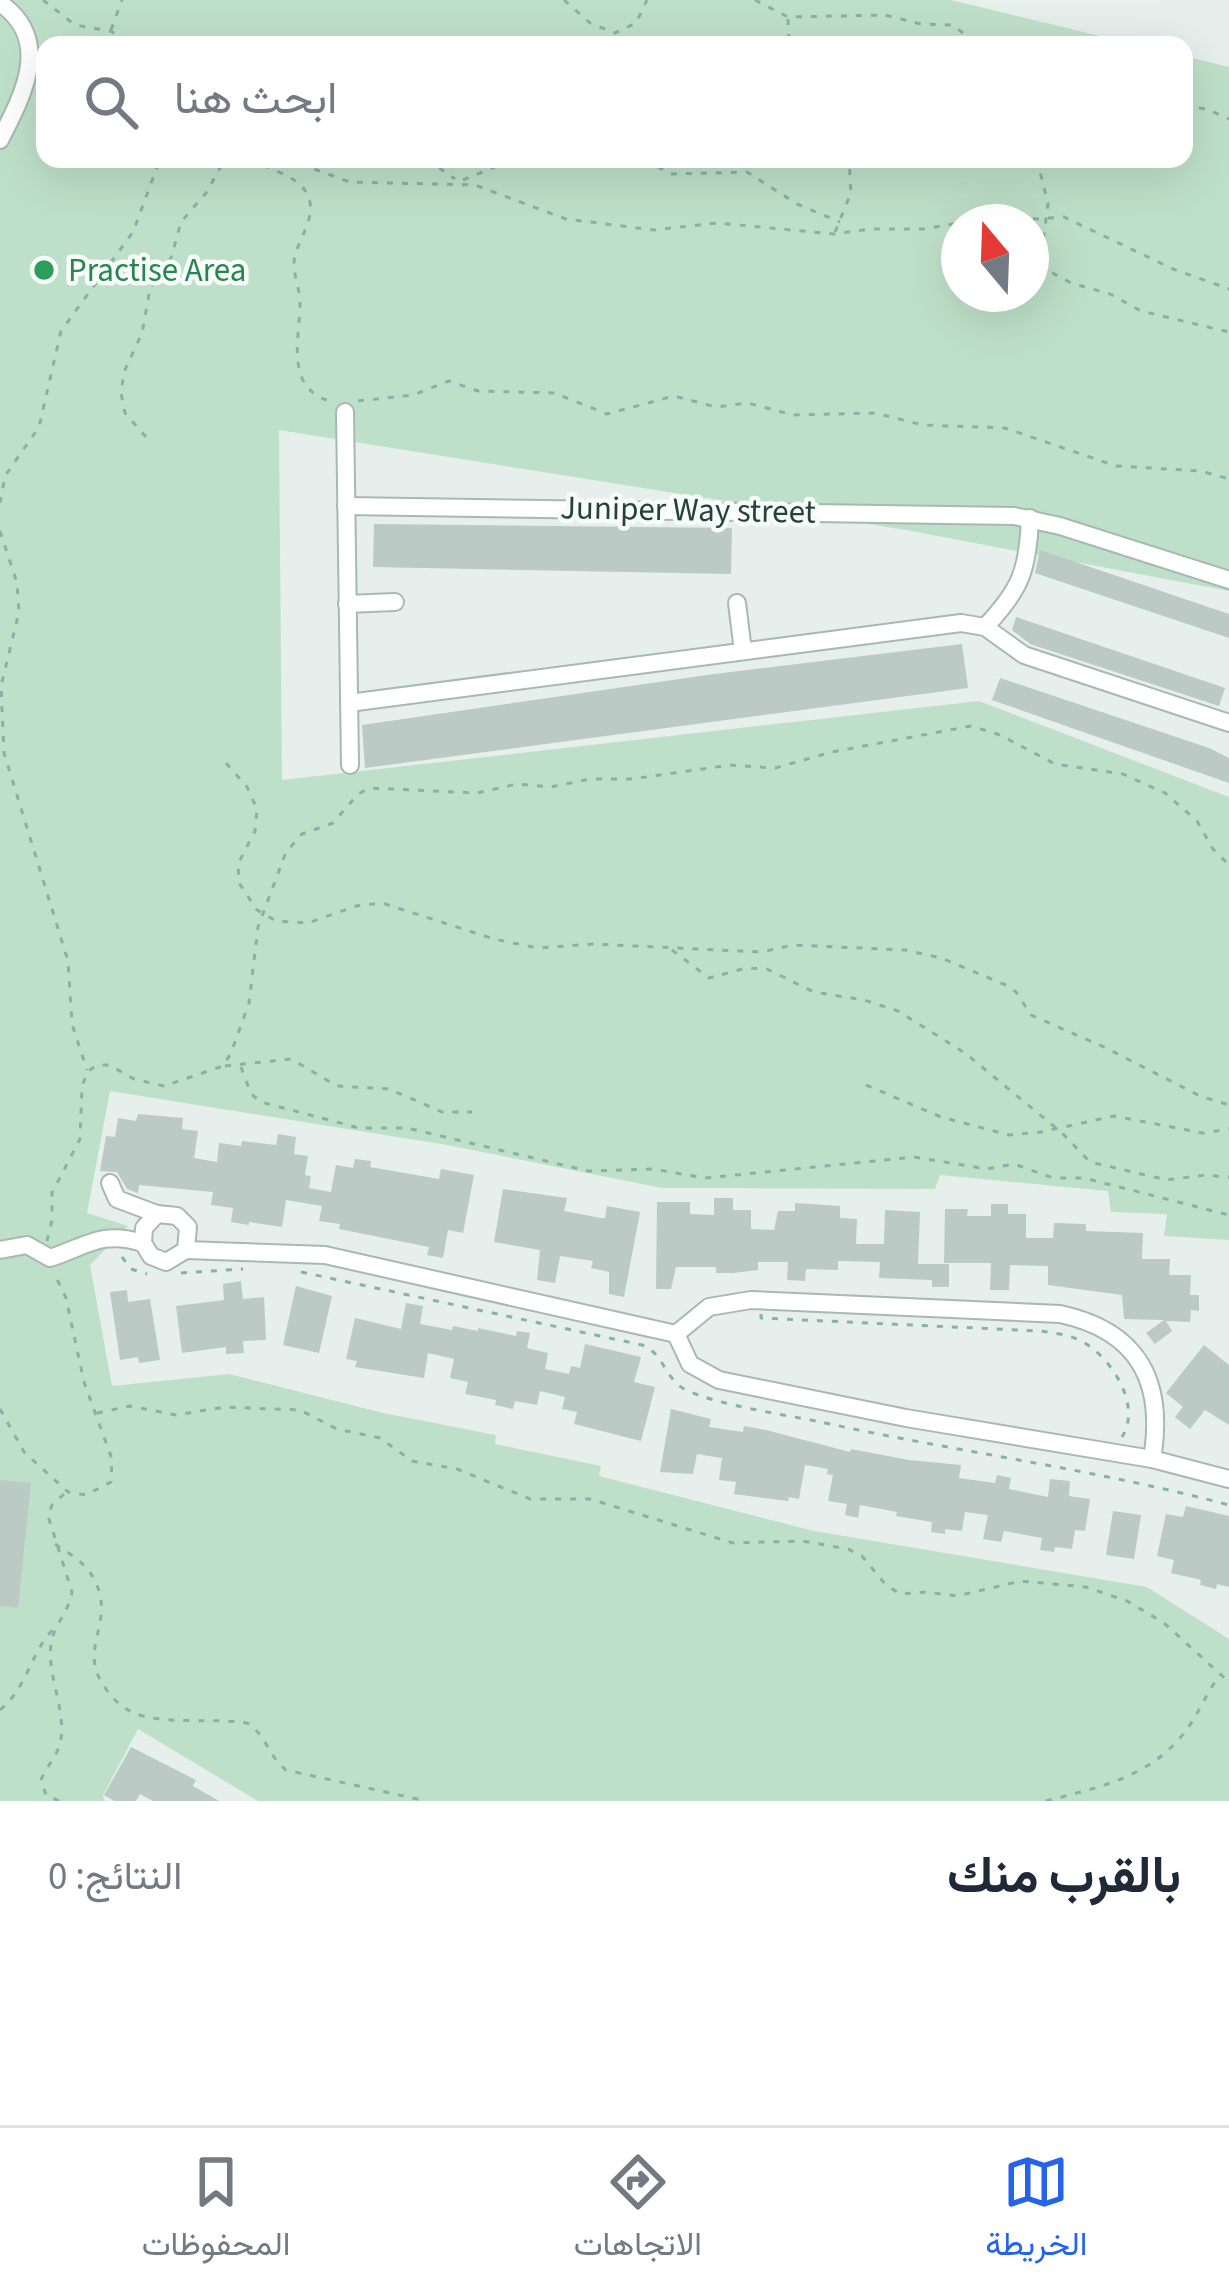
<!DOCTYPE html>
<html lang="ar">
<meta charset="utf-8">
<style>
body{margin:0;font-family:"Source Sans 3",Vazirmatn,sans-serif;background:#f6f6f7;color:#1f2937;direction:rtl}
.compass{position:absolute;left:941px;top:204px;width:108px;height:108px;border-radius:50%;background:#fff;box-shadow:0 12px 48px #0002;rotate:341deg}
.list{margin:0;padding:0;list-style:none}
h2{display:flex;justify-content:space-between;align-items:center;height:156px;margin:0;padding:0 48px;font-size:51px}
h2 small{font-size:39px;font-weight:400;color:#747a83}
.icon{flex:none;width:66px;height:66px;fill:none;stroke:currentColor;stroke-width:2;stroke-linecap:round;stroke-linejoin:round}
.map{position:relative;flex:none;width:1229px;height:1801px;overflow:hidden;direction:ltr}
.search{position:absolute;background:#fff;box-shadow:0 12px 48px #0002;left:36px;right:36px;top:36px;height:132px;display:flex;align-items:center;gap:30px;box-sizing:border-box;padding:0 42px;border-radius:24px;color:#747a83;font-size:45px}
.sheet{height:324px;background:#fff}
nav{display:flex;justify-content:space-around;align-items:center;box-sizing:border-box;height:168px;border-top:3px solid #e0e1e3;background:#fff;font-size:33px;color:#747a83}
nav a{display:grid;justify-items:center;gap:6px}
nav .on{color:#2563eb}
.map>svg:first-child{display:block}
.green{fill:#bfe0c8;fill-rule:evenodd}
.building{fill:#bbcac4}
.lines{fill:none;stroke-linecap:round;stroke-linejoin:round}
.minor-casing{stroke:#a8b8b2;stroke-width:20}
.path{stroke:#86b3a5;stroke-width:3;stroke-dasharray:6 9;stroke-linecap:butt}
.minor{stroke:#fff;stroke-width:16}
.leisure-dot{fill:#2e9e5b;stroke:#f7fbf9;stroke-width:4.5}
.labels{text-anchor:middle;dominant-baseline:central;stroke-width:9;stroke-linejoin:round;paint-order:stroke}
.leisure-label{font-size:33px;fill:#27864d;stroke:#f7fbf9;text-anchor:start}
.street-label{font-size:33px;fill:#24423a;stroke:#f7fbf9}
</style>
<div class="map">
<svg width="1229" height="1801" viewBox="0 0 1229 1801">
<rect width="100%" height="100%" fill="#e6efeb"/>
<path class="green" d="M0 0H951L1137 45H45V159H1184V56L1229 67V591L906 530 279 430 282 780 979 701 1229 797V1240L1164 1236 1167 1214 1111 1212 1108 1191 940 1175 935 1189 662 1188 447 1145 110 1091 87 1213 128 1226 90 1265 112 1386 229 1374 383 1413 496 1435 495 1444 601 1466 599 1476 814 1531 1147 1587 1229 1639V1801H258L138 1729 103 1795 105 1801H0ZM959 222H1031V294H959Z"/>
<g class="building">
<polygon points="374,524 732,528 731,574 373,567"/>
<polygon points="1040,550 1229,614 1229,638 1035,573"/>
<polygon points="1016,617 1225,688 1219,706 1030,644 1012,630"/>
<polygon points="962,644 968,688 365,768 362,725 714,674"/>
<polygon points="1000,678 1209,748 1229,758 1229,783 992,700"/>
<polygon points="138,1114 183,1118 182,1129 198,1131 194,1158 217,1162 219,1143 241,1146 242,1141 276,1145 278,1134 296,1137 294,1154 308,1156 305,1175 311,1176 309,1188 331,1192 336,1165 353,1168 355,1159 371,1161 370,1167 439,1179 441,1169 474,1175 463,1233 448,1230 443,1258 427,1255 429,1247 339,1229 340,1224 319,1221 322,1206 286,1200 282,1227 249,1222 249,1225 231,1222 233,1208 211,1205 213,1192 139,1185 138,1193 127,1189 117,1172 100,1171 106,1136 115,1137 118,1118 136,1121"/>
<polygon points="503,1189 567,1198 564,1211 601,1218 605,1218 607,1206 640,1212 624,1297 609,1294 609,1272 591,1268 593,1261 560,1256 555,1283 537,1280 540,1250 494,1242"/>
<polygon points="714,1198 733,1198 733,1210 751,1210 751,1229 774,1230 778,1211 795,1211 795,1203 840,1206 840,1218 857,1219 856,1244 884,1244 885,1210 920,1212 918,1264 949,1264 949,1287 932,1287 932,1280 879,1278 880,1262 838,1261 838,1270 806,1269 805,1281 787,1280 788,1262 758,1262 758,1270 733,1273 716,1273 716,1267 676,1267 671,1289 656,1289 657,1202 690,1202 690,1214 714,1215"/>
<polygon points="991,1204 1008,1204 1008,1214 1026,1214 1026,1238 1053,1238 1054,1223 1086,1224 1086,1231 1143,1233 1142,1259 1170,1259 1169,1275 1191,1275 1190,1295 1199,1295 1199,1311 1191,1310 1190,1322 1166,1321 1172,1331 1155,1344 1146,1333 1164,1320 1124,1319 1122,1295 1048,1285 1048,1266 1010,1265 1009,1290 990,1290 991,1263 944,1263 945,1209 968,1209 967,1216 991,1216"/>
<polygon points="241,1281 243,1299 264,1297 266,1340 243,1341 244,1353 226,1354 226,1347 182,1353 176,1306 224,1300 223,1284"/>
<polygon points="296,1286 332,1296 319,1353 283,1345"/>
<polygon points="127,1290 128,1302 150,1299 160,1360 139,1363 138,1357 120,1360 110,1292"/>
<polygon points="406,1303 423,1306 420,1324 452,1330 453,1326 478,1331 478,1328 516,1336 517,1331 530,1333 527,1348 548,1353 545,1369 569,1374 571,1366 580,1368 585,1344 641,1357 634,1382 655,1387 641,1441 574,1424 577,1412 562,1409 565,1397 540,1391 537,1405 515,1401 513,1409 495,1405 496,1400 465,1394 468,1382 450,1378 454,1359 428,1353 424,1378 355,1367 357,1361 346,1359 355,1318 401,1329"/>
<polygon points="1204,1345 1229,1365 1229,1425 1205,1410 1190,1429 1175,1417 1183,1407 1166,1393"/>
<polygon points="671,1409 711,1419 709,1427 743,1432 744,1426 766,1430 850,1452 851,1449 909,1460 961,1465 959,1478 995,1483 997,1475 1011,1478 1009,1489 1048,1497 1050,1479 1070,1481 1069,1496 1090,1499 1085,1531 1075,1530 1072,1549 1055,1547 1054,1552 1040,1550 1042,1538 1004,1531 1001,1542 983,1539 988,1515 965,1512 962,1531 945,1529 945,1534 931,1532 932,1522 896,1516 897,1512 860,1505 858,1518 845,1515 847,1504 828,1501 833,1475 827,1474 828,1469 805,1465 799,1499 789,1497 788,1501 734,1494 736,1482 719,1480 722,1458 697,1454 693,1474 660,1472"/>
<polygon points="0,1480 31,1483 18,1608 0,1606"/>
<polygon points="1186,1506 1229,1516 1229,1587 1217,1584 1216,1589 1200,1585 1201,1580 1171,1573 1174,1560 1157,1556 1166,1514 1183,1517"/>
<polygon points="1113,1511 1141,1515 1134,1559 1106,1555"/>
<polygon points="131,1747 196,1780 193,1786 219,1801 153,1801 140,1794 136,1801 114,1801 104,1795"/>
</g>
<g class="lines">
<g class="minor-casing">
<g id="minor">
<path d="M0 3C53 40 23 95 0 140"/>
<polyline points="345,412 350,765"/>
<polyline points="346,506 1014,516 1060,526 1229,580"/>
<polyline points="737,603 743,651"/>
<polyline points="347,604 395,602"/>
<path d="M985 627C1021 589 1028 570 1030 518"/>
<polyline points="349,703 961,623 985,627 1024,655 1229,723"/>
<polyline points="110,1183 117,1199 157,1214"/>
<path d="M0 1250 27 1245 50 1258C87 1246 101 1230 143 1243L151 1256 166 1262 186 1250 188 1227 177 1216 157 1214 144 1228 143 1243"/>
<polyline points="186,1250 325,1255 676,1334"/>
<path d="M676 1334 709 1307 751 1300 1060 1314C1139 1331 1165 1382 1152 1459"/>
<polyline points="676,1334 690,1364 719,1380 906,1418 1152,1459 1229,1479"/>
</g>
</g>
<g class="path">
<polyline points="43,0 75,25 110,31 139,45"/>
<polyline points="564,0 590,23 615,33 636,23 647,0"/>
<polyline points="755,0 788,17 885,15 921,24 952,25 980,45"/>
<polyline points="788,19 789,45"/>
<polyline points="111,30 122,0"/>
<polyline points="1184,106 1207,109 1229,119"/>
<path d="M250 159C266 169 297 175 306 192 319 214 300 235 295 256 291 272 300 286 300 303 300 338 284 388 330 401"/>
<polyline points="286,159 350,182 475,185 566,219 654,230 717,223 834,234 871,229 923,229 959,223"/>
<polyline points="427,159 455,179"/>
<polyline points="645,159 670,174 747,172 797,204 840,222"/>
<polyline points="1037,159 1048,204 1041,258 1047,270 1071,283 1110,294 1141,311 1229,332"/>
<polyline points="463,180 514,159"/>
<polyline points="988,222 1064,217 1173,269 1229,289"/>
<polyline points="835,232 851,193 849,159"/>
<polyline points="358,401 413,395 449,381 478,391 554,393 607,414 674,396 716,407 748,403 793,415 875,413 923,425 1005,428 1116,466 1201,471 1229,479"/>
<polyline points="146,437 125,413 121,393 124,372 142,333 150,289 171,258 181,222 206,193 225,159"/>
<polyline points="0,503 5,476 39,427 61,331 133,232 160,159"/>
<polyline points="0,531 17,583 19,612 1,686 4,753 68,961 72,1024 87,1070"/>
<polyline points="226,763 247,787 257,809 255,831 238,864 239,883 257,910 276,921 308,923 356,906 382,903 494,939 538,948 593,944 761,952 793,945 905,950 941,958 1006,985 1016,992 1031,1015 1106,1048 1200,1096 1229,1105"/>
<polyline points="672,950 709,978 746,968 767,969 814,992 864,1000 898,1011 965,1053 1062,1133 1090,1162 1167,1180 1205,1175 1229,1177"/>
<polyline points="225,1066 291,1059 337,1086 389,1089 442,1112 472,1112"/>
<polyline points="241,1067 251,1094 261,1102 359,1128 407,1128 588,1171 653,1169 705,1178 914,1157 987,1169 1014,1164 1053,1178 1084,1178 1229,1215"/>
<polyline points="866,1085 941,1117 1009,1135 1041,1132 1114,1116 1203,1133 1229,1129"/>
<polyline points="47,1241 52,1220 52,1193 80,1139 82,1087 87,1072 97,1065 109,1065 134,1079 164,1086 223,1066 231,1053 249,1003 258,927 286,852 302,834 333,823 358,794 370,788 477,793 517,784 551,787 590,779 632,779 730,765 775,768 832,752 971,726 1000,735 1055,764 1123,774 1165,793 1197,821 1213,849 1229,865"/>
<polyline points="122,1257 131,1269 147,1274"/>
<path d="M301 1272 642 1345C664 1353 665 1380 686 1390 717 1405 786 1415 821 1422 957 1452 1095 1469 1229 1505"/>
<polyline points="181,1273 243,1269"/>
<path d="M761 1314V1318L1040 1331C1053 1333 1067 1334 1079 1340 1109 1354 1143 1404 1122 1437"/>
<polyline points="0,1409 24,1452 68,1492 86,1495 111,1482 112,1459 84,1382 66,1298 55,1275"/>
<polyline points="97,1413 130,1406 176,1415 225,1407 300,1410 337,1429 380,1438 412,1461 457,1469 530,1499 590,1499 733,1543 802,1541 848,1549 862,1556 885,1584 900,1594 926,1592 957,1596 1021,1581 1086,1587 1127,1601 1164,1623 1229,1682"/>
<path d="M55 1544C75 1557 92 1567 99 1591 110 1630 78 1651 106 1689 115 1702 127 1712 143 1716 176 1724 213 1718 247 1723 266 1734 268 1756 286 1770L426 1801"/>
<path d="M0 1710C28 1687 30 1653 54 1628"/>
<path d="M59 1801 46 1795 41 1780C47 1765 59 1755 61 1738 65 1707 47 1675 51 1644 54 1624 69 1612 72 1592L48 1516 52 1505 65 1493"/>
<path d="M1046 1801C1095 1788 1145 1779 1180 1738 1197 1719 1205 1694 1220 1675"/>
</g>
<use href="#minor" class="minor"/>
</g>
<circle class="leisure-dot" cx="44" cy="270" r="12"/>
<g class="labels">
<g class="leisure-label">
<text x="68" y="270">Practise Area</text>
</g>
<g class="street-label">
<text transform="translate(688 510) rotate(1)">Juniper Way street</text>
</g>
</g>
</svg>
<svg class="compass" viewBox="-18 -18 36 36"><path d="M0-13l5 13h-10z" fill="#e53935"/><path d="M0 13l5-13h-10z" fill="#747a83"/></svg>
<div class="search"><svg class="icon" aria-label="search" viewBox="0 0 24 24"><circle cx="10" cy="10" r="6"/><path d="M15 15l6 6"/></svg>ابحث هنا</div>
</div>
<section class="sheet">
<h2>بالقرب منك<small>النتائج: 0</small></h2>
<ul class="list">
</ul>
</section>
<nav>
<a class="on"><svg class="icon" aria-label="map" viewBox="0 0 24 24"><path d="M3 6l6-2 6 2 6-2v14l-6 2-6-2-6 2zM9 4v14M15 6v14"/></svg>الخريطة</a>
<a><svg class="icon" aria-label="directions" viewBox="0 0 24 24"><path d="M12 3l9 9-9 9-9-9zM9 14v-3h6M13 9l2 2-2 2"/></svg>الاتجاهات</a>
<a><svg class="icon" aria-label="saved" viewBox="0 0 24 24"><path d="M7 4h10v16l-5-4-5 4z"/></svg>المحفوظات</a>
</nav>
